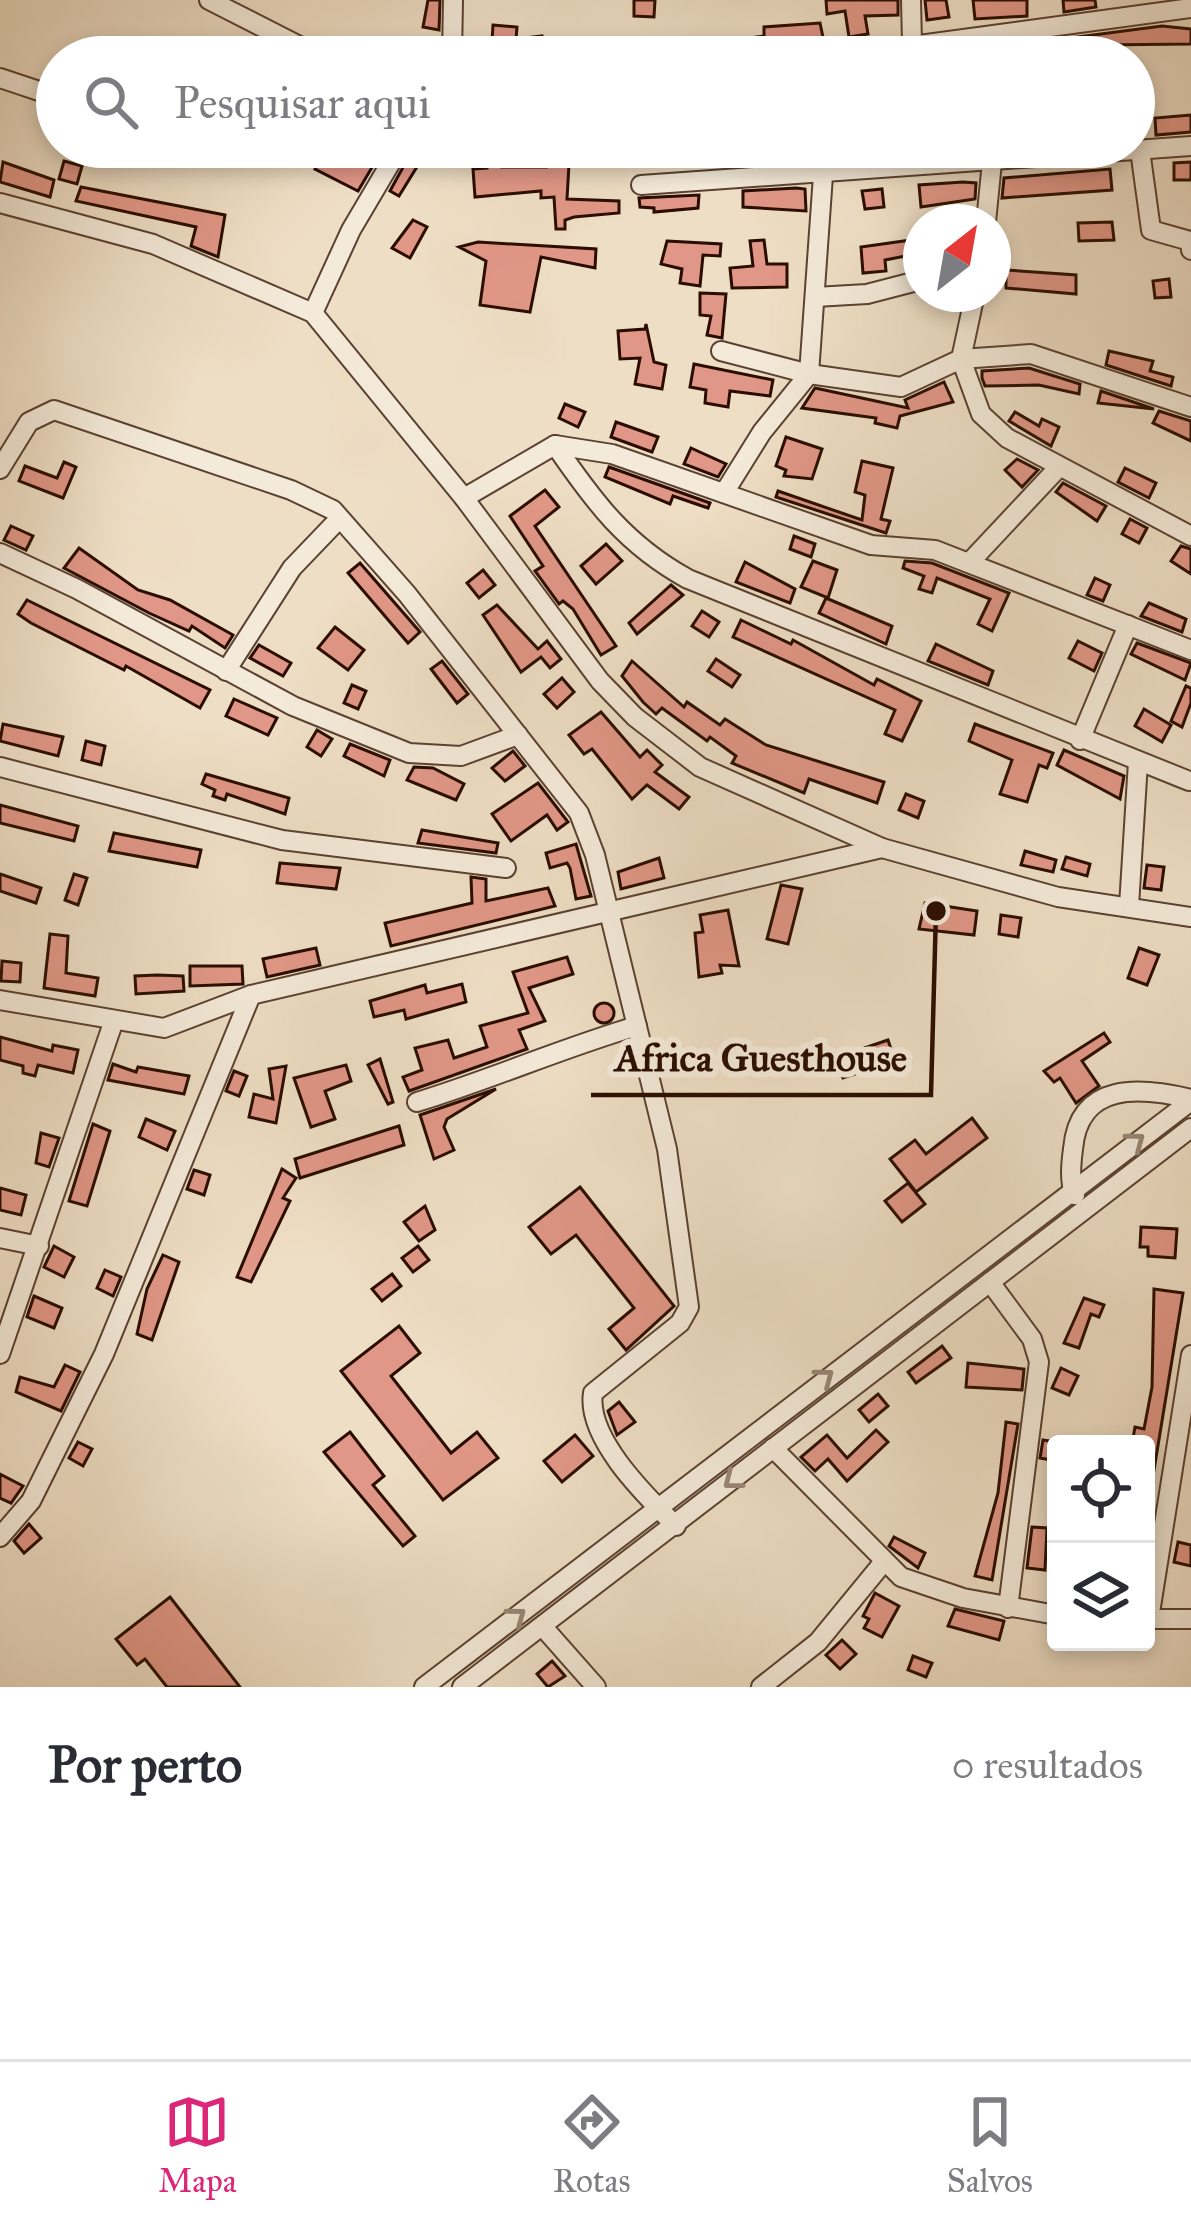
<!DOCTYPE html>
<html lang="pt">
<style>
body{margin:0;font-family:"IM FELL Great Primer",serif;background:#f7f7f7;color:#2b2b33}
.controls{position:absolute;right:36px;bottom:36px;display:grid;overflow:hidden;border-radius:12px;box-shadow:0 6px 18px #0003}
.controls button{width:108px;height:108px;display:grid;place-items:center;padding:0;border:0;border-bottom:3px solid #e1e1e2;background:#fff;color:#2b2b33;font:60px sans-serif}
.compass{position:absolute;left:903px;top:204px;width:108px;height:108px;border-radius:50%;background:#fff;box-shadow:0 6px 18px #0003;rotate:31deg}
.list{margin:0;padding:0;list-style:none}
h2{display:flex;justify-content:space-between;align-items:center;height:156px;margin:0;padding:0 48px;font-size:51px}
h2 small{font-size:39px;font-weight:400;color:#7c7c81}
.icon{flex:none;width:66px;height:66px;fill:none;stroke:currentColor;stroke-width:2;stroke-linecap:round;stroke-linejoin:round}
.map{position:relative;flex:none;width:1191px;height:1687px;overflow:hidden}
.search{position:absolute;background:#fff;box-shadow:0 6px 18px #0003;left:36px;right:36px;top:36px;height:132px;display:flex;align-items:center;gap:30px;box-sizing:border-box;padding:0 42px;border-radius:66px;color:#7c7c81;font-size:45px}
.sheet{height:372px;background:#fff}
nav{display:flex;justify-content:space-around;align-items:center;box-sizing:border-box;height:168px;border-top:3px solid #e1e1e2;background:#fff;font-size:33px;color:#7c7c81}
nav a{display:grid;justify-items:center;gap:6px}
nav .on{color:#db2777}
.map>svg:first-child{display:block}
.building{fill:#e19787;stroke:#2a0d00;stroke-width:3}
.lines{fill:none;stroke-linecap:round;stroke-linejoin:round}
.minor-casing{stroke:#5b4131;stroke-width:22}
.minor{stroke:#f4ead9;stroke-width:18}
.oneway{stroke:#998777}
.leader{fill:none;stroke:#2a0d00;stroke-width:4.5}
.callout-dot{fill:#2a0d00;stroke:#f4ead9;stroke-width:4.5}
.callout-label{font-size:39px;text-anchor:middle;font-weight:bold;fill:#2a0d00;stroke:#f4ead9;stroke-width:12;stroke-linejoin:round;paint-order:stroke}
</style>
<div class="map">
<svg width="1191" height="1687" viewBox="0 0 1191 1687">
<rect width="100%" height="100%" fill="#eedec5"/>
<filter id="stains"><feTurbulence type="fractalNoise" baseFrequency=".00167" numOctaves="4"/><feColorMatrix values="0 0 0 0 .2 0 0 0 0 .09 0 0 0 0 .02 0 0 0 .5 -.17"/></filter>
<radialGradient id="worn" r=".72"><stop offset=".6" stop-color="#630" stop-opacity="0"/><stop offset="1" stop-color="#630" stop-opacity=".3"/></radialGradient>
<g class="building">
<polygon points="428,0 440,0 439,30 423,27"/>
<polygon points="634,0 655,0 654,17 634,16"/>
<polygon points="826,0 898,0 898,15 865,16 868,34 849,37 845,11 827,14"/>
<polygon points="925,0 946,0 949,17 927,20"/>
<polygon points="973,0 1027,0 1027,16 975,19"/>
<polygon points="1063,0 1095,0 1096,7 1064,12"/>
<polygon points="820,23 824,42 795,50 662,57 660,44 735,40 764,36 764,27"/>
<polygon points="493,25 517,27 516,39 542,36 544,51 491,57"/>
<polygon points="1162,26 1191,29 1191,44 1099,45 1101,57 1076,57 1075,52 1027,57 1024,44"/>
<polygon points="1147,95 1149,119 1135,121 1134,96"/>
<polygon points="1191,115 1191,132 1156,135 1155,118"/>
<polygon points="327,147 384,147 358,191 315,169"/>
<polygon points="544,147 570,147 567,199 619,201 619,213 574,217 565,220 565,229 556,229 554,197 541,198 541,191 475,197 473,169 487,168 488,154 503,155 502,167 546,167"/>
<polygon points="798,147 797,160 723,163 723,148"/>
<polygon points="838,147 888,147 888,154 838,158"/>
<polygon points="413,149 423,157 399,196 390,191"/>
<polygon points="64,161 82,166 77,184 59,179"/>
<polygon points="3,162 54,180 50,197 0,182"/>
<polygon points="1191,162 1191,180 1174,180 1174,163"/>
<polygon points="1110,169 1112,190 1002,198 1004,178"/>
<polygon points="963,182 976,183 975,199 921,207 919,185"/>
<polygon points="81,187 225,215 218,257 191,246 196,227 76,201"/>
<polygon points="796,188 805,189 806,211 743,207 743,191"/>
<polygon points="882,189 884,207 865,209 862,191"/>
<polygon points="699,195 698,208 654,212 654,208 640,207 639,198"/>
<polygon points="413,220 427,227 410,258 392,248"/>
<polygon points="1112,222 1114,240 1079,241 1078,223"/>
<polygon points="918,239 921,253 885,260 886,271 863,273 861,247"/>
<polygon points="764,240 767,264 787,264 787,287 732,288 730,268 753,266 750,241"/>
<polygon points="667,241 721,244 720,256 703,255 700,286 680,283 682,269 661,264"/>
<polygon points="478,242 596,249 595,268 541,257 530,312 480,305 486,261 459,247"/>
<polygon points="1006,270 1076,275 1076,294 1006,288"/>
<polygon points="1169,279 1171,297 1155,298 1153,281"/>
<polygon points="700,293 726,294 722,338 707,335 711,316 700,315"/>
<polygon points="646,324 654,362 666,365 662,389 635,384 640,358 620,359 618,331 645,329"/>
<polygon points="1109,351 1153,361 1150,371 1173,377 1171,386 1106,365"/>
<polygon points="694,364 773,380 770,396 730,391 728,407 705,403 706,390 690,387"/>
<polygon points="1029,368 1080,384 1079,394 1039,385 985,386 982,378 982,371"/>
<polygon points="944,382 953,402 900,416 897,428 875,423 876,418 802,408 815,388 908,408 905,400"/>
<polygon points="1101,391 1154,409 1098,403"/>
<polygon points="565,404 585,412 578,427 559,418"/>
<polygon points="1159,411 1191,421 1191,441 1153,423"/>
<polygon points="1015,412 1039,426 1042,419 1059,427 1051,446 1009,421"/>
<polygon points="616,422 658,437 652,452 611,437"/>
<polygon points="786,437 822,449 812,479 784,476 786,470 776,466"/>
<polygon points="691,448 726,464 718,477 684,464"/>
<polygon points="1017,459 1038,470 1022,487 1005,470"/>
<polygon points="862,461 893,468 881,519 890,521 886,533 776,497 778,491 862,520 865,495 855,492"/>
<polygon points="64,462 76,467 63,498 19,481 25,466 57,478"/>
<polygon points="609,467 710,503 708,508 673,496 670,504 605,477"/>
<polygon points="1125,468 1156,483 1149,498 1118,482"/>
<polygon points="1063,483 1106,506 1097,521 1056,492"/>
<polygon points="545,490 559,507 535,526 616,646 601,655 573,609 563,601 559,604 535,571 543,566 510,516"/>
<polygon points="1130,519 1147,528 1139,543 1122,534"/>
<polygon points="11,526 33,536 26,550 4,540"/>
<polygon points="794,536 815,544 811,557 790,549"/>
<polygon points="606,544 622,561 596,584 581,566"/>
<polygon points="1181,546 1191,549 1191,574 1171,561"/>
<polygon points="79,548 138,590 170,600 233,635 225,648 192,626 189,631 149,613 64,568"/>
<polygon points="813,561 837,570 828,598 801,587"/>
<polygon points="905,561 932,563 1009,593 992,631 978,624 990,599 937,578 932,593 919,589 924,576 903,568"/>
<polygon points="745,562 795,589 790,603 736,582"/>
<polygon points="360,563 420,632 408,643 348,573"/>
<polygon points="483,570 495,585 479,598 467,583"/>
<polygon points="1095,578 1110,585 1103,601 1087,595"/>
<polygon points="671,585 683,595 637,634 629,623"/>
<polygon points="826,598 892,626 886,644 819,613"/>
<polygon points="27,600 210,690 200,708 126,666 124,670 31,623 18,614"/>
<polygon points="1149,603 1186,619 1182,632 1141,616"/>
<polygon points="497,605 538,649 547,641 561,659 550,668 541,657 521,672 483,615"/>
<polygon points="702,611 719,622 709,637 692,626"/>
<polygon points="741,620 791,644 793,640 874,685 877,679 921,701 902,741 885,734 895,710 733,637"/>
<polygon points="335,627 364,650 348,670 318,648"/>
<polygon points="1078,641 1102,653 1094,671 1069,658"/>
<polygon points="1137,643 1191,663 1185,680 1131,654"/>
<polygon points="936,644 993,671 988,685 928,661"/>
<polygon points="259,645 291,663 283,676 250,658"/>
<polygon points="716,659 740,675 732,687 708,671"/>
<polygon points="442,661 468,694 457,703 431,669"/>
<polygon points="632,661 684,707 687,702 720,725 725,719 766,745 884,782 877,803 809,779 804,793 732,763 736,756 710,737 707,741 662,708 656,714 643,702 622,676"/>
<polygon points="562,678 574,692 557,708 544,694"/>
<polygon points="352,685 366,691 358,709 344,703"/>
<polygon points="1186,686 1191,688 1191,703 1182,727 1171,721"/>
<polygon points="234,699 277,718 268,735 226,716"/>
<polygon points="1144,709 1171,725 1162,742 1135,726"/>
<polygon points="601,712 640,757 647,750 662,765 655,772 689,797 679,809 647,785 632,799 592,749 584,754 569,735"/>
<polygon points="3,724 63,737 58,756 0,741"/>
<polygon points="975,724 1053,753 1047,768 1039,765 1027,802 1000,794 1012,760 969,741"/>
<polygon points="317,730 332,739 321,756 307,747"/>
<polygon points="86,741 105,746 101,765 82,760"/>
<polygon points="350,744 390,760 384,776 344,756"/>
<polygon points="1064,750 1124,776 1120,799 1057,765"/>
<polygon points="513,751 525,766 505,781 492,768"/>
<polygon points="414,767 433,768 464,784 456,800 407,780"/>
<polygon points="206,774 289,798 285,814 227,794 225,800 213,796 215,790 202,784"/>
<polygon points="538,783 568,822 557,830 547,815 511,841 492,814"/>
<polygon points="906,794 924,801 918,818 899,810"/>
<polygon points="0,805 78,826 74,841 0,823"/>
<polygon points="422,830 498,843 496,853 418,843"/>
<polygon points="114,833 201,850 197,867 109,851"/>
<polygon points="576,844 591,896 576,899 570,868 567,863 550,868 546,853"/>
<polygon points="1025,851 1056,860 1053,872 1021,865"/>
<polygon points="1066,857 1090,864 1087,876 1062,869"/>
<polygon points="659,858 664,878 621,889 618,872"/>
<polygon points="280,863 340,868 336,889 277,883"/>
<polygon points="1147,865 1164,867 1161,890 1144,888"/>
<polygon points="0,874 41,888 36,903 0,891"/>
<polygon points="74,874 87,878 78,905 65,900"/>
<polygon points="471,877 486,879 486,901 548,888 555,906 391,946 385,923 472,903"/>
<polygon points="781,885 802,889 788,944 767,939"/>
<polygon points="925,903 977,911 974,935 919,929"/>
<polygon points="728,910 739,966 720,965 722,973 699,977 695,933 703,932 700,915"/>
<polygon points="1001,915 1021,918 1018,937 999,934"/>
<polygon points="50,934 68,936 66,973 98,978 95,996 44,988"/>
<polygon points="316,948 320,965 267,977 263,959"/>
<polygon points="1139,948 1159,955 1147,985 1128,978"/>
<polygon points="567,957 573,974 529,988 545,1021 519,1030 527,1049 409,1091 403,1077 422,1070 415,1048 448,1040 454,1058 487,1047 480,1026 528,1013 513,972"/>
<polygon points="2,961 21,963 20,982 1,981"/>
<polygon points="190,966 242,966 243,984 190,986"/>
<polygon points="157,975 183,976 184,991 136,994 135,976"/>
<polygon points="462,984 466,1002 406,1019 404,1010 374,1017 370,1001 425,985 427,993"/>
<circle cx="604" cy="1013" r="10"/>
<polygon points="1104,1033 1110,1042 1082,1061 1099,1086 1076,1103 1060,1078 1054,1082 1044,1071"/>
<polygon points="0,1037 52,1051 53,1045 78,1050 73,1073 38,1065 35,1076 23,1073 23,1066 0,1060"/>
<polygon points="888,1040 895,1061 843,1078 835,1058"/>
<polygon points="380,1059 393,1102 388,1104 368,1065"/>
<polygon points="113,1064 136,1072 138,1067 189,1076 184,1094 108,1080"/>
<polygon points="346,1065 351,1081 325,1091 335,1119 311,1127 294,1078"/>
<polygon points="286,1066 276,1123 249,1117 254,1094 273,1099 269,1069"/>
<polygon points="234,1071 247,1076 239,1096 226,1091"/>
<polygon points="496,1089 447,1119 444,1127 454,1150 434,1159 420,1115"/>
<polygon points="972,1118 987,1138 916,1192 890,1159 915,1140 926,1154"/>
<polygon points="146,1119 175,1131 167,1150 139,1137"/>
<polygon points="93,1124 110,1131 87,1206 69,1201"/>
<polygon points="399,1126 404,1145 300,1178 295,1159"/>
<polygon points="41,1133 59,1138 49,1167 36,1163"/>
<polygon points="282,1169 296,1178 283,1198 290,1201 251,1282 237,1277"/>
<polygon points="194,1170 210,1175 204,1195 187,1189"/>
<polygon points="908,1183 925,1204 902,1222 885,1201"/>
<polygon points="580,1187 674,1306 626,1350 609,1329 634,1308 576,1235 551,1254 529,1227"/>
<polygon points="0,1188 26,1195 21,1215 0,1210"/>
<polygon points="425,1206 435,1230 419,1241 404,1222"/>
<polygon points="1141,1227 1177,1229 1175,1258 1148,1256 1148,1247 1140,1247"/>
<polygon points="54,1246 74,1257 64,1277 44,1267"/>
<polygon points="418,1246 429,1260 413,1272 402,1258"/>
<polygon points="163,1255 179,1262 152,1340 137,1334 147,1289"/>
<polygon points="105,1270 121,1277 113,1296 97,1288"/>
<polygon points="392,1274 401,1286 382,1301 372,1289"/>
<polygon points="1154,1289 1183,1293 1153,1476 1146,1476 1146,1444 1132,1444 1135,1427 1144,1429 1152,1387"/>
<polygon points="34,1296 62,1308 54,1328 27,1317"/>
<polygon points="1084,1298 1104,1305 1099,1317 1091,1314 1079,1348 1064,1343"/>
<polygon points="399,1326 420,1353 391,1376 451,1453 477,1432 498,1458 443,1500 341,1371"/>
<polygon points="942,1346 951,1358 916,1383 908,1372"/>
<polygon points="968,1363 1024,1369 1022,1390 966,1387"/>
<polygon points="65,1365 80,1372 61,1411 16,1392 20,1377 54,1387"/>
<polygon points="1061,1368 1078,1376 1069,1395 1052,1388"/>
<polygon points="878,1394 888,1406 869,1422 859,1410"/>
<polygon points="619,1402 635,1422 617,1435 608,1411"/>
<polygon points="1006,1422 1018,1424 992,1580 975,1576 998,1493"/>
<polygon points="876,1430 888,1442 847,1481 828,1459 815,1471 801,1457 827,1435 847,1458"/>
<polygon points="350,1432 384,1476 373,1485 415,1536 403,1546 324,1452"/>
<polygon points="575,1435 593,1456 562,1482 544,1461"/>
<polygon points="1043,1440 1056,1442 1056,1461 1040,1458"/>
<polygon points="78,1442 92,1449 83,1466 69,1458"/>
<polygon points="0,1474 23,1486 11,1503 0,1498"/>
<polygon points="29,1524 41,1538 24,1553 14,1541"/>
<polygon points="1032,1527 1047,1528 1045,1570 1027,1568"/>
<polygon points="894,1537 925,1553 918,1568 889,1546"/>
<polygon points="1178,1542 1191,1545 1191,1566 1174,1562"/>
<polygon points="875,1593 899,1606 882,1637 864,1628 869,1619 863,1616"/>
<polygon points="170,1597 240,1687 167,1687 145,1659 137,1665 116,1639"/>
<polygon points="955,1609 1004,1621 999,1640 948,1626"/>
<polygon points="842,1640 856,1654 840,1669 826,1655"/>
<polygon points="913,1656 932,1663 926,1677 908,1670"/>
<polygon points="552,1661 565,1676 548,1687 537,1674"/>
</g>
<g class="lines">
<g class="minor-casing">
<g id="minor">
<polyline points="209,0 321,57"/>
<polyline points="911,0 912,43"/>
<polyline points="452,57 453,0"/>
<polyline points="830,57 1191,8"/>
<polyline points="0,78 57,97"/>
<polyline points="228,147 230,147"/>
<polyline points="1140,150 1151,230 1190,241 1191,250"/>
<polyline points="641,185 1191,146"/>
<polyline points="0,203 153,244 313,313 464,498 600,681 635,717 700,767 882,848 1058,897 1191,917"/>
<polyline points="986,222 992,162"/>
<polyline points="975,294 961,359 1031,354 1191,407"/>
<polyline points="815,297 867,294 921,280"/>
<polyline points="313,313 351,230 400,147"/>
<polyline points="721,351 809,374 825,147"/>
<path d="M555 445C594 502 626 545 688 579L1189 781"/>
<path d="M0 469 29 422 54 410 291 490 333 510 407 594 579 813 595 855 667 1149 689 1307 680 1323 593 1393C586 1438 646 1496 676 1526"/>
<polyline points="724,493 762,432 809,374 901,387 961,359 981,414 1007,438 1191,536"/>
<polyline points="464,498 555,445 612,454 871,545 935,550 1191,650"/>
<polyline points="0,553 77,589 293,706 409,753 461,756 518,735"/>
<polyline points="969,563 1059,467"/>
<polyline points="226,671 292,568 338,520"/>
<polyline points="1080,740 1128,625"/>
<polyline points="0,767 282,840 506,868"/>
<polyline points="1129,906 1138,762"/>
<polyline points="0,1000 164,1028 251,995 882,848"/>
<path d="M417 1102C492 1079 562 1048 637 1026"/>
<path d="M1075 1195C1069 1182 1071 1164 1073 1149 1079 1081 1141 1087 1191 1099"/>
<polyline points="0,1238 39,1246"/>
<polyline points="990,1282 1032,1339 1039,1362 1008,1608"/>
<polyline points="0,1354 113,1023"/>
<polyline points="773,1448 901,1577 963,1598 1056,1615"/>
<polyline points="0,1537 31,1501 104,1354 251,995"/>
<polyline points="1146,1619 1191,1619"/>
<polyline points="1149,1619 1191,1355"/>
<polyline points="543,1627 596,1687"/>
<polyline points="424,1687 1191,1101"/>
<polyline points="462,1687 1191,1128"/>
<polyline points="761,1687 818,1642 882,1564"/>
</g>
</g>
<use href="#minor" class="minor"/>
</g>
<defs><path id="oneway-chevron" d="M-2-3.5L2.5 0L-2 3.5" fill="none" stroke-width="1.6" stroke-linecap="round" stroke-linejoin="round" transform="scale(3)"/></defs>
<g class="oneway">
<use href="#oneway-chevron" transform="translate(1136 1141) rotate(-37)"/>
<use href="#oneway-chevron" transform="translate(825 1377) rotate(-37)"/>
<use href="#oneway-chevron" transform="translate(732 1481) rotate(142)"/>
<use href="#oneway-chevron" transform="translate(517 1616) rotate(-37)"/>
</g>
<path class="leader" d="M936 911L931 1095H591"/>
<circle class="callout-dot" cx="936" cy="911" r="12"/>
<g class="callout-label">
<text x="761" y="1071">Africa Guesthouse</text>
</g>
<rect width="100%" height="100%" filter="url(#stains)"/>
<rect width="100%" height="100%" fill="url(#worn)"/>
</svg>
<div class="controls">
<button><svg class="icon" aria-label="locate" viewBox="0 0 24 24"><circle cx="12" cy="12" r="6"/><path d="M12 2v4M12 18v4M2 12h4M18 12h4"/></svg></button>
<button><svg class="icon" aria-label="layers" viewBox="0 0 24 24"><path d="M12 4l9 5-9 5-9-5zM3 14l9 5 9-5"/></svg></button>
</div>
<svg class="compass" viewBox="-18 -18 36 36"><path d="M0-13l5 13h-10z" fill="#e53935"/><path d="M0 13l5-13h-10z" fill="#7c7c81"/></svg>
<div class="search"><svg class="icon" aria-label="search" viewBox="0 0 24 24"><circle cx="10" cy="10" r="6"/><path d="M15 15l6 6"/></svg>Pesquisar aqui</div>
</div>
<section class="sheet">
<h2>Por perto<small>0 resultados</small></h2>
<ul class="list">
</ul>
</section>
<nav>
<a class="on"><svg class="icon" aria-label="map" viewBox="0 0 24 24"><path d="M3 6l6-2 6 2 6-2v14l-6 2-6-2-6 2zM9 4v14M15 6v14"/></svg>Mapa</a>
<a><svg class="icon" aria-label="directions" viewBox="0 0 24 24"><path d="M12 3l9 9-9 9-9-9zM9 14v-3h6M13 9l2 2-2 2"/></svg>Rotas</a>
<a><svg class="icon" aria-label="saved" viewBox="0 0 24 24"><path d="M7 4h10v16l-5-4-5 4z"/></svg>Salvos</a>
</nav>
